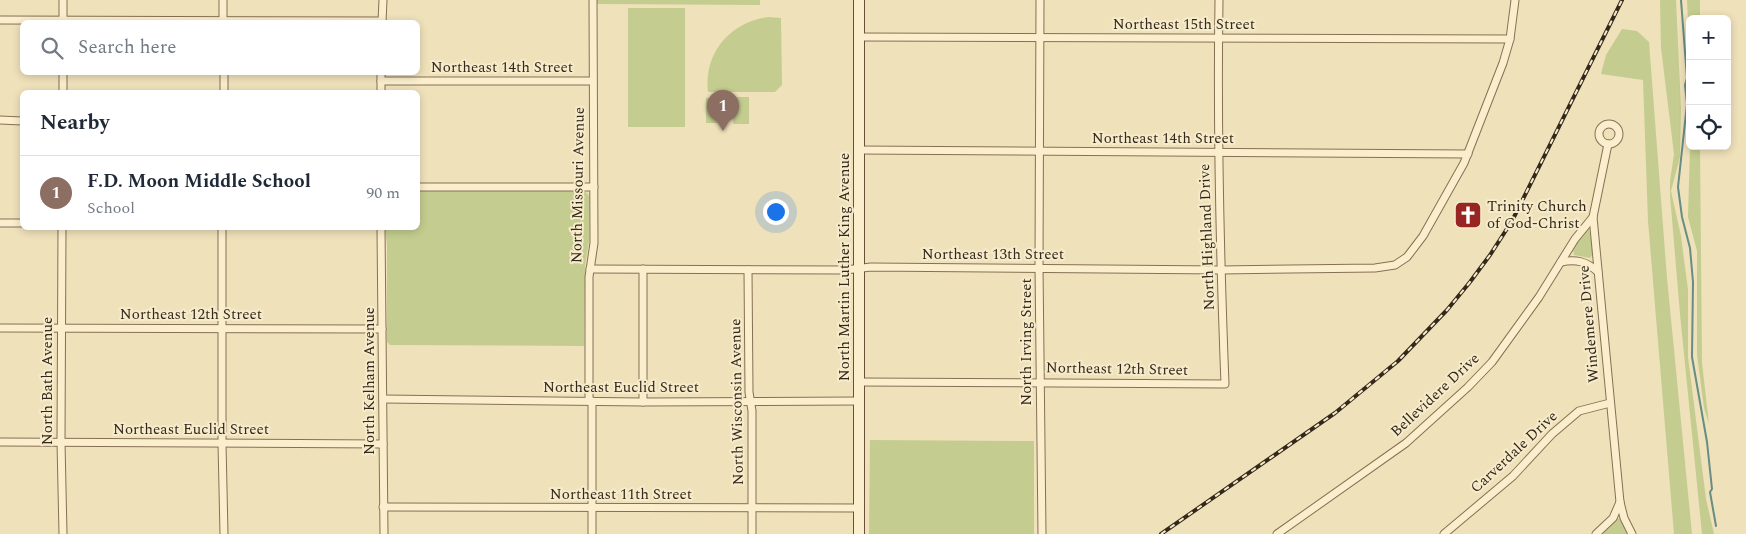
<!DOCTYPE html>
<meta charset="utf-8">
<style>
body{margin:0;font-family:Spectral,serif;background:#f6f6f7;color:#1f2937}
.controls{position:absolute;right:15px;top:15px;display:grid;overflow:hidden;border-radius:8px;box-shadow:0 2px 8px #0003}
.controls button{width:45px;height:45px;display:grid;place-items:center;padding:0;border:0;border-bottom:1px solid #e0e1e3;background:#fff;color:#1f2937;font:25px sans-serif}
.you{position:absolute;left:775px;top:211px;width:18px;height:18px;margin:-12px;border:4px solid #fff;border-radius:50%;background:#1a73e8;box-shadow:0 0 0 8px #1a73e833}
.badge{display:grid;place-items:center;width:32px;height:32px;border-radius:50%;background:#972522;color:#fff;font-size:16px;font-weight:700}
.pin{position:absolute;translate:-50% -41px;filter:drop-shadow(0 1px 2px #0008)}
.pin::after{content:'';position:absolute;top:26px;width:18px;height:15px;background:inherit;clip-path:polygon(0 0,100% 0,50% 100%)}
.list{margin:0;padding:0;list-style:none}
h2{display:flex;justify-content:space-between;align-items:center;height:65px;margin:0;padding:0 20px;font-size:21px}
h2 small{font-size:16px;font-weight:400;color:#747a83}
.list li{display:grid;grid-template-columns:32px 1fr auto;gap:15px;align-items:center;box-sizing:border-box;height:75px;padding:0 20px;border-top:1px solid #e0e1e3}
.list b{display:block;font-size:19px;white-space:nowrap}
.list p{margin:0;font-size:16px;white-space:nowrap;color:#747a83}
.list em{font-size:16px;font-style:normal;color:#747a83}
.icon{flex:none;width:28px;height:28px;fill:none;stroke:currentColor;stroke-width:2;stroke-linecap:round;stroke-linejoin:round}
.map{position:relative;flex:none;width:1746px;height:534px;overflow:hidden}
.search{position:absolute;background:#fff;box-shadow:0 2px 8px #0003;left:20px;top:20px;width:400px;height:55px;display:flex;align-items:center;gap:12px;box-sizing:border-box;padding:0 18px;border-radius:8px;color:#747a83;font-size:19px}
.panel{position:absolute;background:#fff;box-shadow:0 2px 8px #0003;left:20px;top:90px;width:400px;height:140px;border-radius:8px}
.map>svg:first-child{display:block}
.green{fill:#c4cd8f}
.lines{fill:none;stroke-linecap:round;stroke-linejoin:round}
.stream{stroke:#678d84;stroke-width:2}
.street-casing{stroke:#867054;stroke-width:9}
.secondary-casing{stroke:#685138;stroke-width:12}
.street{stroke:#faeecd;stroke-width:7}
.secondary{stroke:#faeecd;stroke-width:10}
.rail-casing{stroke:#34281a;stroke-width:4}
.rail{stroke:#f6ebca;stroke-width:2;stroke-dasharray:5.5;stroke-linecap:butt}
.labels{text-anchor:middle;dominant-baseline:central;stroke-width:4;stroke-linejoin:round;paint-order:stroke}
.street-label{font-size:15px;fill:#34281a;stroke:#f6ebca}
.poi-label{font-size:15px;fill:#34281a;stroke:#f6ebca;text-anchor:start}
</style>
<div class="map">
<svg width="1746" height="534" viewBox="0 0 1746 534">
<rect width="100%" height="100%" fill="#efe1ba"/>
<g class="green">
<polygon points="597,0 760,0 760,5 600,4 597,4"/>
<polygon points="1660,0 1676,0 1681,109 1680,157 1671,191 1681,236 1688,290 1688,357 1706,499 1714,534 1702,534 1680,314 1670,195 1670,181 1674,154 1661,48"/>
<polygon points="1687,0 1700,0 1700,19 1690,19 1690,60"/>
<rect x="628" y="8" width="57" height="119"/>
<path d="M769 17 781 18 782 85 775 92H708C703 53 731 21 769 17Z"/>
<polygon points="1622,29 1637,31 1649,42 1667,278 1692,534 1674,534 1648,221 1643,80 1601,74 1606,55"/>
<rect x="733" y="97" width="16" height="27"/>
<rect x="706" y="98" width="14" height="25"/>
<polygon points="1690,146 1700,146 1702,363 1709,424 1704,408 1697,355 1697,251 1688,217"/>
<polygon points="418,189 583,190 588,194 589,197 589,241 585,266 584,346 390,345 387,342 387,245 385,228 418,228"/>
<polygon points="1587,227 1589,227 1593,254 1590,258 1574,255 1573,250"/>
<polygon points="870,440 1034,441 1034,534 869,534"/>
<polygon points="1617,518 1620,519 1628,534 1602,534"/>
</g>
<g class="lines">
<polyline class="stream" points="1681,0 1687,78 1685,85 1687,104 1678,187 1682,217 1690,248 1693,282 1692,357 1707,442 1712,489 1710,492 1716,526"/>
<g class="street-casing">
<g id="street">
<polyline points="1040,0 1039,267 1042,534"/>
<polyline points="0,20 382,21"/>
<polyline points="63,22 63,0"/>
<polyline points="223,22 223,0"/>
<polyline points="382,22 383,0"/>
<polyline points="859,37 1510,39"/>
<polyline points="63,72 63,92"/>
<polyline points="224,72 224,92"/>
<polyline points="381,81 593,81"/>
<polyline points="381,92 381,72"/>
<polyline points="0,120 22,121"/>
<circle cx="1609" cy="134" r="10"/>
<polyline points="1608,144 1593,217 1620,502 1624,518 1632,534"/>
<polyline points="859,150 1468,154"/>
<polyline points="418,187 594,187"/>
<polyline points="0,223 22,223"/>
<polyline points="62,228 61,442 63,534"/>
<polyline points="222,228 222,443 224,534"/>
<polyline points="381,228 384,534"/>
<path d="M1561 262C1576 259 1586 261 1598 272"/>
<polyline points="590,269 845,270 871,267 1221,270 1375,268 1395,265 1407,257 1423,236 1464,163 1503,63 1510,39 1515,0"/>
<polyline points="643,269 643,402"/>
<polyline points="748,270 749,392 752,411 752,534"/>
<polyline points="0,328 382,329"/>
<path d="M859 382 1225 384C1220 256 1217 128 1219 0"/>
<polyline points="383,399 643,402 859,401"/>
<polyline points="589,401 589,277 594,243 593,0"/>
<polyline points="0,442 383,444"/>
<polyline points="383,507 859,508"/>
<polyline points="592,534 592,401"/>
<polyline points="1277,534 1406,443 1468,387 1492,362 1539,297 1575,239 1593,217"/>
<polyline points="1444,534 1513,476 1552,434 1579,411 1610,403"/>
<polyline points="1596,534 1613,518 1620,502"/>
</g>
</g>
<g class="secondary-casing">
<polyline id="secondary" points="859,0 859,534"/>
</g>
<use href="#street" class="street"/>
<use href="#secondary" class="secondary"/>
<g class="rail-casing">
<polyline id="rail" points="1161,534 1335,413 1398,361 1447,310 1470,282 1490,255 1512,221 1622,0"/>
</g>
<use href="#rail" class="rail"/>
</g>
<defs>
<g id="church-square" transform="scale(1.4375)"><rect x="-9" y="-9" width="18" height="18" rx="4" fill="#972522" stroke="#f6ebca"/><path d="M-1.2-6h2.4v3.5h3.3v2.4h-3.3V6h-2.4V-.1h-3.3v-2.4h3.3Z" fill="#fff"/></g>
</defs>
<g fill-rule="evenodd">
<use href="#church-square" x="1468" y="215"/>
</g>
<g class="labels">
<g class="street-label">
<text x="1184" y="24">Northeast 15th Street</text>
<text x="502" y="67">Northeast 14th Street</text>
<text x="1163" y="138">Northeast 14th Street</text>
<text transform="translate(578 185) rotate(-89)">North Missouri Avenue</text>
<text transform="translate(1207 237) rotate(-92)">North Highland Drive</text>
<text x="993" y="254">Northeast 13th Street</text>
<text transform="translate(844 267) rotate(-90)">North Martin Luther King Avenue</text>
<text x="191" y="314">Northeast 12th Street</text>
<text transform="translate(1589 324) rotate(-95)">Windemere Drive</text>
<text transform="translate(1026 342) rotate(-90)">North Irving Street</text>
<text transform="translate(1117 369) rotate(1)">Northeast 12th Street</text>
<text transform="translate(47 381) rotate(-90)">North Bath Avenue</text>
<text transform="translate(369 381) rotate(-90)">North Kelham Avenue</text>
<text x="621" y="387">Northeast Euclid Street</text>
<text transform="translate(1435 395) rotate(-43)">Bellevidere Drive</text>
<text transform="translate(737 402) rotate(-91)">North Wisconsin Avenue</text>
<text x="191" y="429">Northeast Euclid Street</text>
<text transform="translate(1514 452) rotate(-43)">Carverdale Drive</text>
<text x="621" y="494">Northeast 11th Street</text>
</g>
<g class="poi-label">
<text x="1487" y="206">Trinity Church<tspan x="1487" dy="17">of God-Christ</tspan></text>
</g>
</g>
</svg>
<div class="controls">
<button>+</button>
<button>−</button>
<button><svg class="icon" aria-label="locate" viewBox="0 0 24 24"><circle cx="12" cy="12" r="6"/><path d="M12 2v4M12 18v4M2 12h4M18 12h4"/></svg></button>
</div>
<div class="you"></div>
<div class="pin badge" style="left:723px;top:131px;background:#8d6e63">1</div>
<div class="search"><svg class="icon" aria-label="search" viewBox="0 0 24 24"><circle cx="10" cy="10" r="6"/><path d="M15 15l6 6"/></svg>Search here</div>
<section class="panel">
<h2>Nearby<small></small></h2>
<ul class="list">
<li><span class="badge" style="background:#8d6e63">1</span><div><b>F.D. Moon Middle School</b><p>School</p></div><em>90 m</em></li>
</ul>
</section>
</div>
